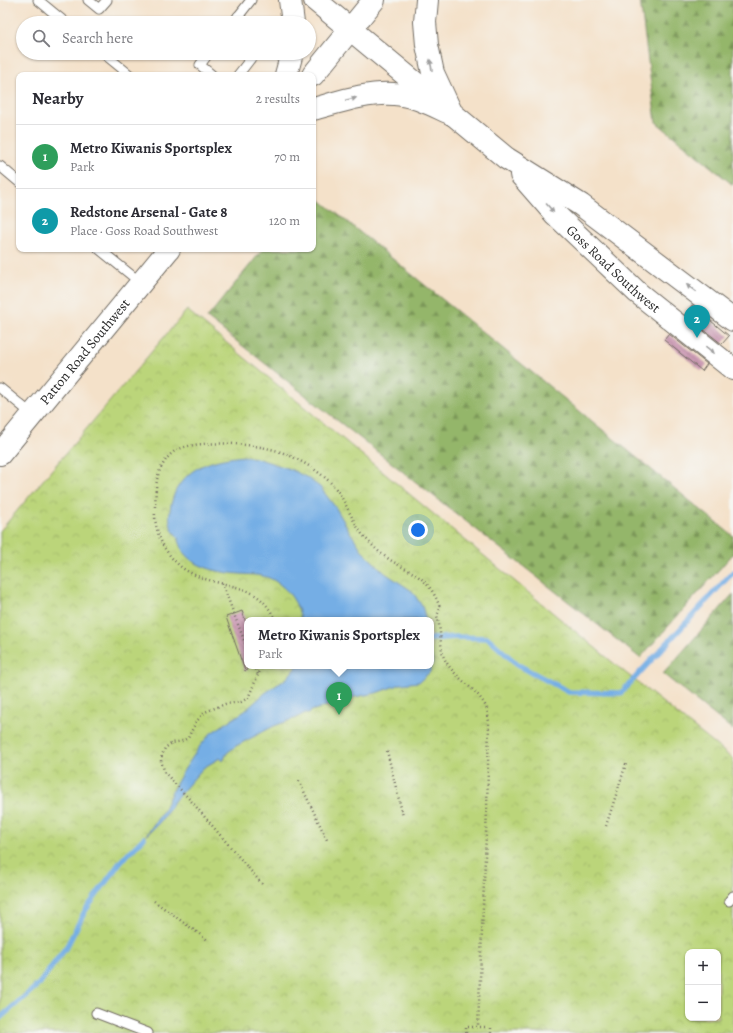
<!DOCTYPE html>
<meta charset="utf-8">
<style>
body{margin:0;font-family:Alegreya,serif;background:#f7f7f7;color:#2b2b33}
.controls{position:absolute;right:12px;bottom:12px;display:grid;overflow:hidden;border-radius:8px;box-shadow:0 1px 3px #0004}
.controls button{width:36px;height:36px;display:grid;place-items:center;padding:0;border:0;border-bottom:1px solid #e1e1e2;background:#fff;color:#2b2b33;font:20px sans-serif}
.you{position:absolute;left:418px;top:530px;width:14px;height:14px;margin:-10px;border:3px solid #fff;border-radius:50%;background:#1a73e8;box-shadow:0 0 0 6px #1a73e833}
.badge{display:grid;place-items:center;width:26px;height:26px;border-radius:50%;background:#7c3aed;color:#fff;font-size:13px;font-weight:700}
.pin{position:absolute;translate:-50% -33px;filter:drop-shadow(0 1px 2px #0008)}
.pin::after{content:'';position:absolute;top:21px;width:14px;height:12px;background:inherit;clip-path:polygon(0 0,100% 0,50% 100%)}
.popup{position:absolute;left:244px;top:617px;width:190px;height:52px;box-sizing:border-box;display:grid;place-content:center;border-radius:8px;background:#fff;filter:drop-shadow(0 1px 3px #0005);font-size:13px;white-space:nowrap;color:#7c7c81}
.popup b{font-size:15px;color:#2b2b33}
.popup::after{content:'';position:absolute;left:50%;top:100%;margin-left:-8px;border:8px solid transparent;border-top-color:#fff}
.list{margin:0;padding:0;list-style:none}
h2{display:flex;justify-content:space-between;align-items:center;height:52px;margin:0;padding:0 16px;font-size:17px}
h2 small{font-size:13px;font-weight:400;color:#7c7c81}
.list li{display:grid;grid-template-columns:26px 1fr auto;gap:12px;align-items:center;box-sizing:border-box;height:64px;padding:0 16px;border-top:1px solid #e1e1e2}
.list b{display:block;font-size:15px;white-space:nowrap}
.list p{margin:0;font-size:13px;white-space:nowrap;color:#7c7c81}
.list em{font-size:13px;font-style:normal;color:#7c7c81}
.icon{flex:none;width:22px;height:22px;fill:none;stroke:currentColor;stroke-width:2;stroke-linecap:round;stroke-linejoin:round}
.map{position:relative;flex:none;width:733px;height:1033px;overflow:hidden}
.search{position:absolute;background:#fff;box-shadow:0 1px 3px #0004;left:16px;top:16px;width:300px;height:44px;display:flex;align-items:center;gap:10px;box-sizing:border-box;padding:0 14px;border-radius:22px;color:#7c7c81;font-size:15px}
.panel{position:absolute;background:#fff;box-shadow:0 1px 3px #0004;left:16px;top:72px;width:300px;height:180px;border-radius:8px}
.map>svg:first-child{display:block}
.forest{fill:url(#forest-firs);stroke:#60704a}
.park{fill:url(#park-crowns);stroke:#738052;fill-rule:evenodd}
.water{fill:#75aee5;stroke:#506c88}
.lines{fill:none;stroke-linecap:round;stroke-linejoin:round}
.stream{stroke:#75aee5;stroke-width:5.5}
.building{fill:url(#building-back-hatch)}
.service-casing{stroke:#716b62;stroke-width:11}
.tertiary-casing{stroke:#716b62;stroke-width:24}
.secondary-casing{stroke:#716b62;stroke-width:24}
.path{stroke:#716b62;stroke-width:2.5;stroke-dasharray:1 3;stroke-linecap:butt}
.service{stroke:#fff;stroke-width:9}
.tertiary{stroke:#fff;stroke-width:22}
.secondary{stroke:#fff;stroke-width:22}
.oneway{fill:#a0a0a0}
.labels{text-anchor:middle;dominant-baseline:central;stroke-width:3;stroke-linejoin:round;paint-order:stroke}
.street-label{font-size:14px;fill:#2b2b2b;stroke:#f6f6f2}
</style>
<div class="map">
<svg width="733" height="1033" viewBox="0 0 733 1033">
<defs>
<pattern id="forest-firs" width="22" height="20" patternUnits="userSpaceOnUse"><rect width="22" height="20" fill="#94b66a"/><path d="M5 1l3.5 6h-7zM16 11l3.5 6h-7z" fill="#799457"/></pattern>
<pattern id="park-crowns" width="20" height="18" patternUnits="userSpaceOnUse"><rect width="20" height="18" fill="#bbd57a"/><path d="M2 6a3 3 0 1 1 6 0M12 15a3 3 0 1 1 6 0" fill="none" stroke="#a1b76a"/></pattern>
<pattern id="building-back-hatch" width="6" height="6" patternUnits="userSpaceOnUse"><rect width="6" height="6" fill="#cb96b2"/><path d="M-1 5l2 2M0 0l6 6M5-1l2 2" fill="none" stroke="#a57b91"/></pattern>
</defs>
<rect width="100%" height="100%" fill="#f6f6f2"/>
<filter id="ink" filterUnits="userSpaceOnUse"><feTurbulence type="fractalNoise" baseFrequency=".025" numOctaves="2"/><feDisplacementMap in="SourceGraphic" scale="8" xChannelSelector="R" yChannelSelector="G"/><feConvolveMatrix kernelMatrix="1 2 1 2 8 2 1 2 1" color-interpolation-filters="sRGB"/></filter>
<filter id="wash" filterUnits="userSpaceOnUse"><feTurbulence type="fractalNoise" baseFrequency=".012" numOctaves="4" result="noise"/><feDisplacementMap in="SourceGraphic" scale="16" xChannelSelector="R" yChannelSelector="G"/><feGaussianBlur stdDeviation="0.9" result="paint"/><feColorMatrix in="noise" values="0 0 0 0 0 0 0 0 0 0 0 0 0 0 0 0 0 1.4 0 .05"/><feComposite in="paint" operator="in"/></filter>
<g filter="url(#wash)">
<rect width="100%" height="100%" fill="#f4e1c9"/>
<g class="forest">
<polygon points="640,0 733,0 733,185 656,122"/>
<polygon points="313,194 733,536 733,554 640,658 207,318 263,249 313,249"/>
<polygon points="733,594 733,730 663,674"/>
</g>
<path class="park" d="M187 310 622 670 733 759V1033H0V531ZM247 620H431V666H247ZM688 952H718V1018H688Z"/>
<g class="water">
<path d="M244 456 256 458 290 469 306 477 320 487 336 508 350 532 364 553 385 573 412 591 422 606 426 620H301C298 603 289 590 275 581 264 574 252 575 240 574 222 573 195 568 184 553 181 548 180 541 177 536 176 534 174 533 173 531 166 520 171 501 176 490 191 464 216 459 244 456Z"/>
<polygon points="431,651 433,663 430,672 419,682 401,684 376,693 355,697 311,711 309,713 305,713 296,718 274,726 236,746 227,753 223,761 220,758 203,768 175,800 160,822 144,838 163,811 173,789 184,770 200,746 211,733 245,711 265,693 287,678 297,666 431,666"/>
</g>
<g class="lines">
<g class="stream">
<polyline points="431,639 456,637 488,638 518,665 569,692 621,693 733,572"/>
<polyline points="0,1018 39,984 67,946 85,911 121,861 144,838"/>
</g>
</g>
<g id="blocks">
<g class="building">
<polygon points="692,305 729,336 722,344 685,315"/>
<polygon points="669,334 707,364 702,371 664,340"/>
<polygon points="242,611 247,625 247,670 245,671 226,617"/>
</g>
</g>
</g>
<g filter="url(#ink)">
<use href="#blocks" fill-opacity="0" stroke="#716b62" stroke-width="1"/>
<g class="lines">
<g class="service-casing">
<g id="service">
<polyline points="38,0 66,23"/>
<polyline points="88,0 99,9 107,0"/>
<polyline points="238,16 246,23"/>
<polyline points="233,23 251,0"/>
<polyline points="103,53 130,75"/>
<polyline points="208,54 200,65 212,75"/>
<polyline points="238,75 255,53"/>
<polyline points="0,166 19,182"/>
<polyline points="99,249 141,283"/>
<polyline points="0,388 33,415"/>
<polyline points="729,901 733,896"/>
<polyline points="96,1013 148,1033"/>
</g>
</g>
<g class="tertiary-casing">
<g id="tertiary">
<polyline points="315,0 506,158 581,205 733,320"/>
<path id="s1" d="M521 175 555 214 638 293 733 369"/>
</g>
</g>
<g class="secondary-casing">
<g id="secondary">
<polyline points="290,0 293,23"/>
<polyline points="427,0 425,22 427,45 433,73 452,114"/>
<polyline points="286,75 292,53"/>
<polyline points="313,75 374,0"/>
<path d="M313 109C339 102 367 92 394 94 414 95 434 106 452 114"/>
<path id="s2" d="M0 454 169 249"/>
</g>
</g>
<g class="path">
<polyline points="222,583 247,648"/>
<path d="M275 620C258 579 221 590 189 572 179 567 170 557 164 547 157 534 154 521 155 506 156 494 155 479 161 468 165 460 171 452 179 449 201 439 259 444 281 452 299 459 316 469 330 482 344 496 349 515 360 531 364 537 370 543 376 549 402 573 427 569 440 608L437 616C441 629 440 644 443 655 451 677 475 686 485 705 488 710 488 716 489 722L487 809 478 1027"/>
<polyline points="254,666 258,675"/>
<polyline points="387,751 403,816"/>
<polyline points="299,781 328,842"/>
<polyline points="606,826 626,764"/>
<polyline points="262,884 192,802 165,773 161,761 162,755 165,748 172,743 182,741 188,738 196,722 205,712 225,704 241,702 248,698 262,666"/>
<polyline points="154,901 209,941"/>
<polyline points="466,1033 466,1027 491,1027 491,1033"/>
</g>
<use href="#service" class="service"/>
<use href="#tertiary" class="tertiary"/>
<use href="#secondary" class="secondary"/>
</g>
<defs><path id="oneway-solid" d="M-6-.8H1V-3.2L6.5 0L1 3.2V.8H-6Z"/></defs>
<g class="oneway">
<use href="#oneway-solid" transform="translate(431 65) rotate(-101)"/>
<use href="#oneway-solid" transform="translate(351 99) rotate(-13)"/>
<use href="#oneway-solid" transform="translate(550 208) rotate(49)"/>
<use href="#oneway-solid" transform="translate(691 288) rotate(-143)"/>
<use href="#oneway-solid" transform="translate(710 350) rotate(39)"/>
</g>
</g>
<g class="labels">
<g class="street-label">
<text stroke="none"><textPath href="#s1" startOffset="132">Goss Road Southwest</textPath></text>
<text stroke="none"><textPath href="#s2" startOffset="133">Patton Road Southwest</textPath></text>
</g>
</g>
</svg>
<div class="controls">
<button>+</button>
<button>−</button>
</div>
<div class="you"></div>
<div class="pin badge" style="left:339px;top:715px;background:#2e9e5b">1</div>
<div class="popup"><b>Metro Kiwanis Sportsplex</b>Park</div>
<div class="pin badge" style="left:697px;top:338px;background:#0f9aa8">2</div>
<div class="search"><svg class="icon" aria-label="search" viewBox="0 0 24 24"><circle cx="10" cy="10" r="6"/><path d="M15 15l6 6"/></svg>Search here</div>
<section class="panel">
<h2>Nearby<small>2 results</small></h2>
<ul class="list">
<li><span class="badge" style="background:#2e9e5b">1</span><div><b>Metro Kiwanis Sportsplex</b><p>Park</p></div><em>70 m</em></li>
<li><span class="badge" style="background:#0f9aa8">2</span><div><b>Redstone Arsenal - Gate 8</b><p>Place · Goss Road Southwest</p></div><em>120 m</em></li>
</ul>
</section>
</div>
